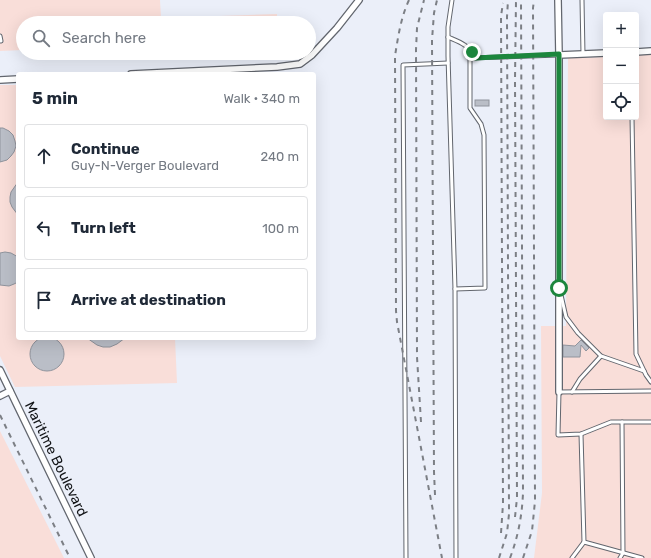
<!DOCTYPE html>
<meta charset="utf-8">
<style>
body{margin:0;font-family:Rubik,sans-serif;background:#f6f6f7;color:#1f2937}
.controls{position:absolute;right:12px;top:12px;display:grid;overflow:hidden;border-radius:4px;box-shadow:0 4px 16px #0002}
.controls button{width:36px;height:36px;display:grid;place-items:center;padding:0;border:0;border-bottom:1px solid #e0e1e3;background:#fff;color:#1f2937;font:20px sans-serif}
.stop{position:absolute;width:12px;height:12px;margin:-9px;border:3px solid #1c863d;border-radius:50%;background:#fff}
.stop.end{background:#1c863d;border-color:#fff;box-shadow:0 1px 4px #0008}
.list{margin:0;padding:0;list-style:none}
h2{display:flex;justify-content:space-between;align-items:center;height:52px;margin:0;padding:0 16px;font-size:17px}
h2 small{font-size:13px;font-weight:400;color:#747a83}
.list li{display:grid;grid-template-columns:26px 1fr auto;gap:12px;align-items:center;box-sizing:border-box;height:64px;margin:0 8px 8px;padding:0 8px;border:1px solid #e0e1e3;border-radius:4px}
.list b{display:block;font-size:15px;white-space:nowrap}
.list p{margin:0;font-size:13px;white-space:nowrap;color:#747a83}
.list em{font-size:13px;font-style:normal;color:#747a83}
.icon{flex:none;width:22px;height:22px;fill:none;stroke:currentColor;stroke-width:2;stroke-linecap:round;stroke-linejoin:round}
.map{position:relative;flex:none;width:651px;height:558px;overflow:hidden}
.search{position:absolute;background:#fff;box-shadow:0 4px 16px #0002;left:16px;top:16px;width:300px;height:44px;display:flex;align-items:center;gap:10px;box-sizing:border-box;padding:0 14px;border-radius:22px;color:#747a83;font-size:15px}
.panel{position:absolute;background:#fff;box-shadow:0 4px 16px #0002;left:16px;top:72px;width:300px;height:268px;border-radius:4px}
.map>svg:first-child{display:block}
.industrial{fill:#f9ded9}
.building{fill:#babec7;stroke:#90949d}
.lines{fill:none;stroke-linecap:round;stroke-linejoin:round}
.service-casing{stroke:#62666e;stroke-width:5}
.minor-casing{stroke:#62666e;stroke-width:8}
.service{stroke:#fff;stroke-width:3}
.minor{stroke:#fff;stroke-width:5.5}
.rail{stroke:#7c7f85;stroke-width:2;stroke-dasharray:5 5;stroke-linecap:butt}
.route{stroke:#1c863d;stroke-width:5}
.labels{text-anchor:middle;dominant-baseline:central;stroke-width:3;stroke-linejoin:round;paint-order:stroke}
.street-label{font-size:14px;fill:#111316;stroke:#ebeff9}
</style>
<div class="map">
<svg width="651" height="558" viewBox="0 0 651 558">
<rect width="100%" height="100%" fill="#ebeff9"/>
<g class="industrial">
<polygon points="0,0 160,0 161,18 277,14 277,23 23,23 23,50 0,51"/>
<polygon points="636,55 651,55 651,558 534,558 542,493 541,326 566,326 568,58 606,57 606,117 636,117"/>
<polygon points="0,85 18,85 18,338 175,338 177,383 15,387 0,356"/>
<polygon points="0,431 64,558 0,558"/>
</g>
<g class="building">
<rect x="475" y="100" width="14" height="6"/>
<polygon points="0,128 3,128 9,131 13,135 15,141 16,146 14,152 11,156 7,160 0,162"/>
<polygon points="18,182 18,215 12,207 10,202 10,197 11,192"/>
<polygon points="5,252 11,253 18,257 18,282 14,284 9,286 0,285 0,253"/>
<circle cx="47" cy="354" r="17"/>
<polygon points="87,338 125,338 117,344 110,347 103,347 97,345"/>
<polygon points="581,340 589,348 586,351 581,345 580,357 563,357 563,345 575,346"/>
</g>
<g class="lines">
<g class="service-casing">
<g id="service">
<polyline points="452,0 448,27 448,56 455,289 456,558"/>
<polyline points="582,0 583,54"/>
<polyline points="0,36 1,41 0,41"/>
<path d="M448 37C462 43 467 44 475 58"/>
<polyline points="632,117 636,354 646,375 651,382"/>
<polyline points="455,289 485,288 484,135 481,124 470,108 470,58 559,55"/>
<polyline points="561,295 566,317 578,333 601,356 644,371"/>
<polyline points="651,391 559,392 558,435 581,434 611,422 651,422"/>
<polyline points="572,392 580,379 601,356"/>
<polyline points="584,542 642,558"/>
<polyline points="406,558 403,65 448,63"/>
<polyline points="572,558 584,542 581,434"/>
<polyline points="620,558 623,553 622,422"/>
</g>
</g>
<g class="minor-casing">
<g id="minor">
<polyline points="558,0 559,55 559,392"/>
<polyline points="636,52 651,51"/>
<polyline points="559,55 606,53"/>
<polyline points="131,74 277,67 300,64 312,55 337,28 359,0"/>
<polyline points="0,80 18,79"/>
<polyline points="0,370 91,558"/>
<polyline points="0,396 10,391"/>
</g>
</g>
<use href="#service" class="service"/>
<use href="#minor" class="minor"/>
<g class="rail">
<path d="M409 0C401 17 398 37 395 56L396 311 397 322 442 558"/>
<polyline points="0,415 70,558"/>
<polyline points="421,422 417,357 416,50 417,28 424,0"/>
<polyline points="435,495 434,472 432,40 434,13 437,0"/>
<polyline points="515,517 517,498 515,80 516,0"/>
<polyline points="501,533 503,504 501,16 503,3"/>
<polyline points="499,558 507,533 509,514 507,17 508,0"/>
<path d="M510 558C518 537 522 516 523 493L521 0"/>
<polyline points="523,558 532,531 535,501 533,8 534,0"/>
</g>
</g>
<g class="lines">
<polyline class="route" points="472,52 475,58 559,54 559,288"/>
</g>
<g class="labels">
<g class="street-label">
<text transform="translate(56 459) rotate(64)">Maritime Boulevard</text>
</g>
</g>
</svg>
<div class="controls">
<button>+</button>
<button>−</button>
<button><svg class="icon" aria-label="locate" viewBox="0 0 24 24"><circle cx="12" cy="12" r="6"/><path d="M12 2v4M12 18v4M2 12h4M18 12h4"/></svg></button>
</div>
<div class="stop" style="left:559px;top:288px"></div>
<div class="stop end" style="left:472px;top:52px"></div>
<div class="search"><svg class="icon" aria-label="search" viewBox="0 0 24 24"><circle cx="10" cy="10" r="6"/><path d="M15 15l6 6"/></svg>Search here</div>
<section class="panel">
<h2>5 min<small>Walk · 340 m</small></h2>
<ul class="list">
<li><svg class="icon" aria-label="ahead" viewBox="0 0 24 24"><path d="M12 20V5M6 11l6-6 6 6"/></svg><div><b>Continue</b><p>Guy-N-Verger Boulevard</p></div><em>240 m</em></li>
<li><svg class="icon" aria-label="left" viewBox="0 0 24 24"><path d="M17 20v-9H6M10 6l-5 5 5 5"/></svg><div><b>Turn left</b></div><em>100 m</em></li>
<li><svg class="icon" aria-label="arrive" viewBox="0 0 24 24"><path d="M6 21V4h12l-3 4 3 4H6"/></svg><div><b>Arrive at destination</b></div></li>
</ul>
</section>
</div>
